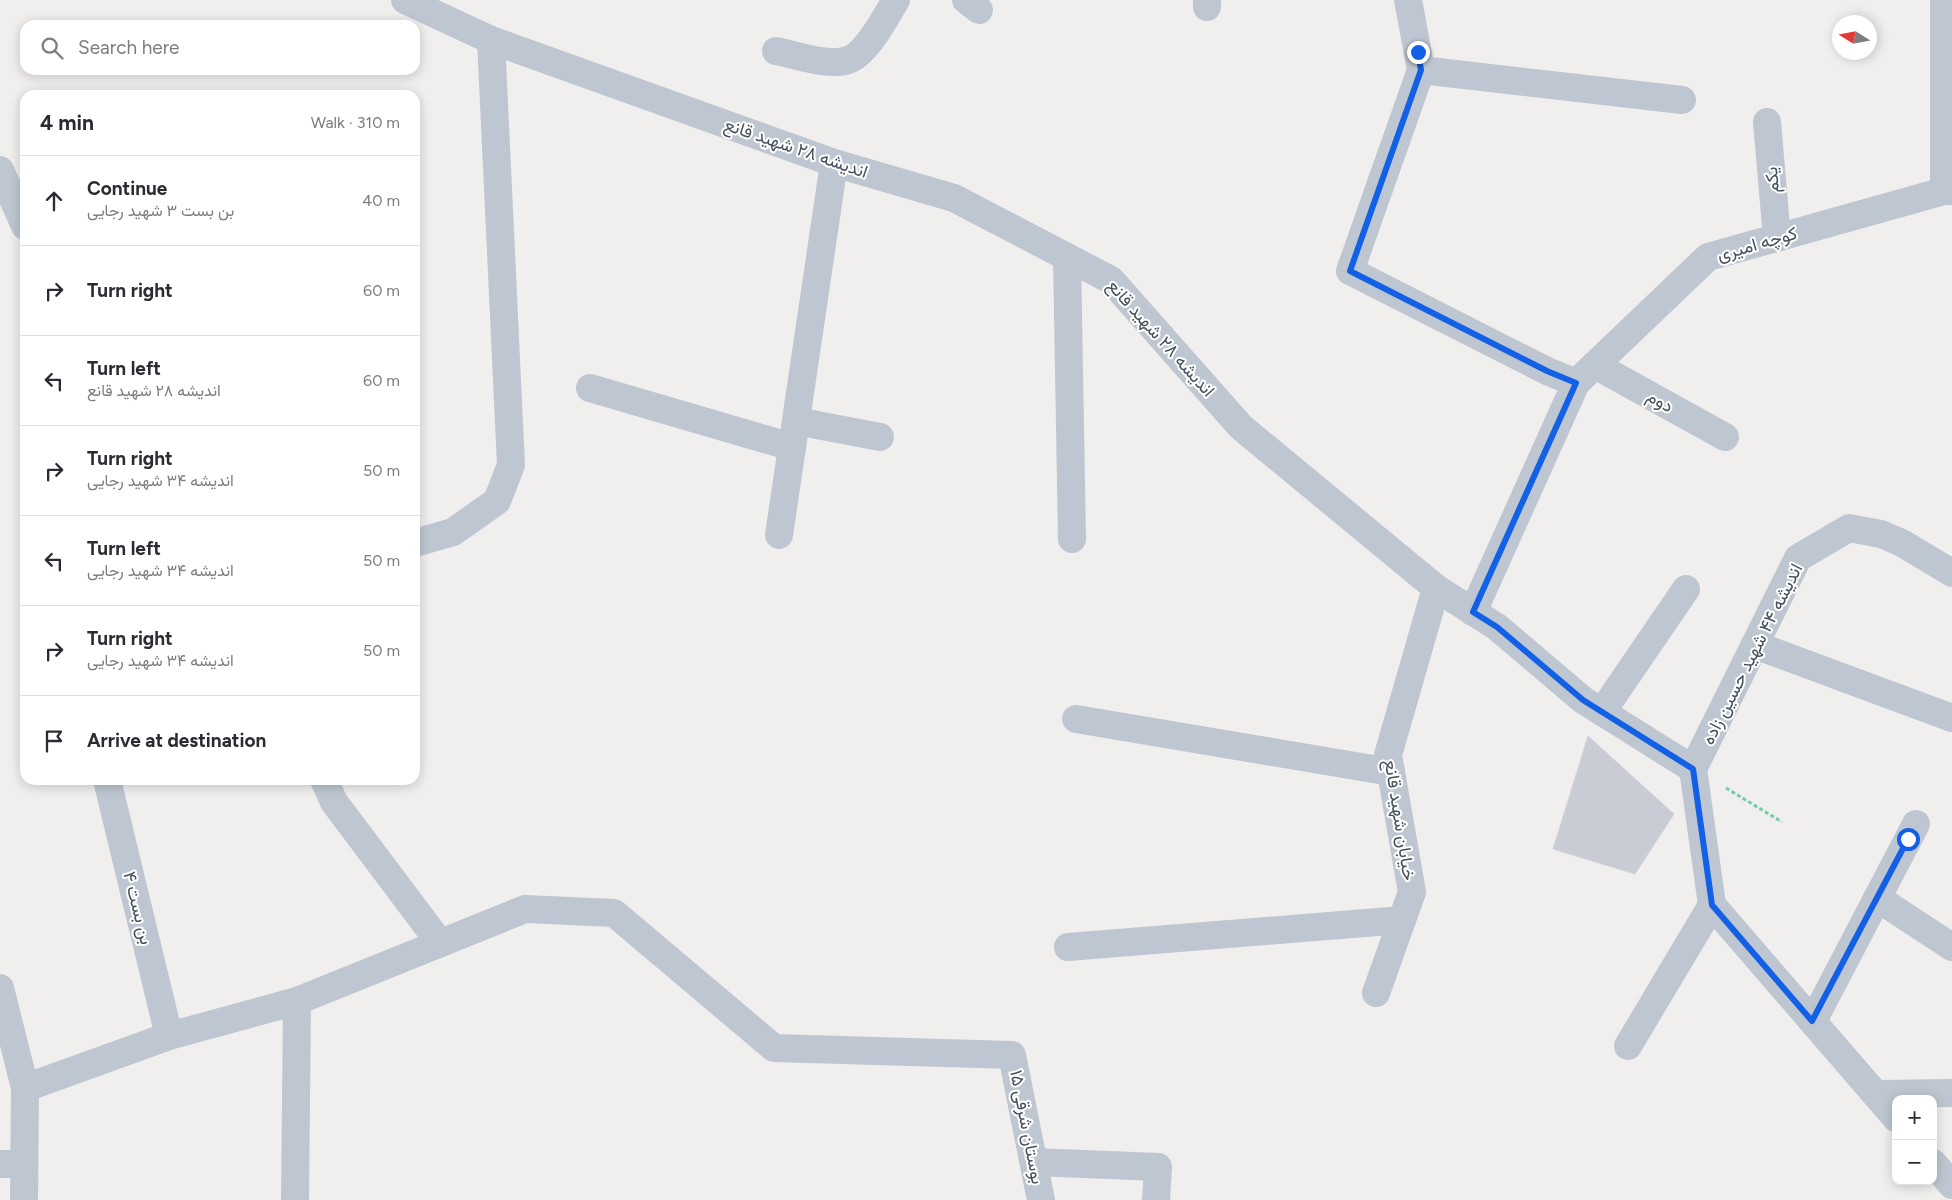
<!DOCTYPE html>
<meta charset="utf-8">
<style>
body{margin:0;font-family:Figtree,Vazirmatn,sans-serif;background:#f2f2f3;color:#2b2b33}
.controls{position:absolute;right:15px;bottom:15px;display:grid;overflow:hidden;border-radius:10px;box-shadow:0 2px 12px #0003}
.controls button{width:45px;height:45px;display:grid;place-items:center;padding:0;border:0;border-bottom:1px solid #e1e1e2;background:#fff;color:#2b2b33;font:25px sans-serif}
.compass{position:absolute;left:1832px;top:15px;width:45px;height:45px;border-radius:50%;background:#fff;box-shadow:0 2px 12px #0003;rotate:281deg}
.stop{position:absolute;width:15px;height:15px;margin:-11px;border:4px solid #1260e6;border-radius:50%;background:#fff}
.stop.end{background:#1260e6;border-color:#fff;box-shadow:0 1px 5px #0008}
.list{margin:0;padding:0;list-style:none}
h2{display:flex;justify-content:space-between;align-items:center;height:65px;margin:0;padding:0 20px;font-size:21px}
h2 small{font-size:16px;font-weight:400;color:#7c7c81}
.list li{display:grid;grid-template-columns:32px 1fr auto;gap:15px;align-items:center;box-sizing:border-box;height:90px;padding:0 20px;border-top:1px solid #e1e1e2}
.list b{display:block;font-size:19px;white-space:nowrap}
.list p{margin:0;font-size:16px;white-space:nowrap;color:#7c7c81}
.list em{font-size:16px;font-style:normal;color:#7c7c81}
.icon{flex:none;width:28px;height:28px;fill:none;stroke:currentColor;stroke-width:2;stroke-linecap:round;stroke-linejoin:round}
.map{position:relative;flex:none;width:1952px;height:1200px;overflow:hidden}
.search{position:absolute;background:#fff;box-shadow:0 2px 12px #0003;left:20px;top:20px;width:400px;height:55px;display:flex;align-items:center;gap:12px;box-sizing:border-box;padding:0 18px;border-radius:15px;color:#7c7c81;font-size:19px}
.panel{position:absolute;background:#fff;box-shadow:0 2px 12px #0003;left:20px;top:90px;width:400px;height:695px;border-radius:15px}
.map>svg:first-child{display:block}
.building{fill:#c9ccd4;stroke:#d2d3da}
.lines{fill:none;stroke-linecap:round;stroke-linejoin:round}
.path{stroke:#71cfa7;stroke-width:3;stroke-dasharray:4 2.5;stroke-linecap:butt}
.minor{stroke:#bec7d1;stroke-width:28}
.route{stroke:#1260e6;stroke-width:6}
.labels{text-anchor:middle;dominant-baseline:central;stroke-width:4;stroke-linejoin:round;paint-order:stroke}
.street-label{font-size:18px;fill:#45505c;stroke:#fff}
</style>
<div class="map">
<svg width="1952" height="1200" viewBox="0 0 1952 1200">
<rect width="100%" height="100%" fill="#f1eeee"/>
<polygon class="building" points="1588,736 1674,814 1635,874 1553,849"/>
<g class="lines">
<polyline class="path" points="1726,788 1782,822"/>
<g class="minor">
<polyline points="405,0 491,40 834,163 954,198 1111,280 1241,427 1436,588 1497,627 1583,700 1693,769"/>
<polyline points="966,0 979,10"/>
<polyline points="1207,0 1207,7"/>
<polyline points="1408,0 1421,70 1350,271 1547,371 1576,383 1473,612"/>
<path d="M776 51C796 55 829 67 848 60 867 54 886 16 896 0"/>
<polyline points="1421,70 1682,100"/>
<polyline points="1767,122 1777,238"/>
<polyline points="0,170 25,226"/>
<polyline points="1944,191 1944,0"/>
<polyline points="1067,257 1072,539"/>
<polyline points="1595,365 1725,437"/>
<polyline points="1576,383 1708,257 1944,191 1952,191"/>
<polyline points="590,388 792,447"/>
<polyline points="796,421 880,437"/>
<polyline points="779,535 834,163"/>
<polyline points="415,543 453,532 497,501 511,465 491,40"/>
<polyline points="1755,645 1952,718"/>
<polyline points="1602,712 1686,589"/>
<polyline points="1076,719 1391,772"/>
<polyline points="1693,769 1712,905 1896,1118"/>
<polyline points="1693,769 1798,558 1849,528 1881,534 1902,543 1952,573"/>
<polyline points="107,780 169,1036"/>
<polyline points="324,780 334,802 440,943"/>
<polyline points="1877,898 1952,947"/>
<polyline points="1068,947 1402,920"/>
<polyline points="0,988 25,1088"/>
<polyline points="1376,993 1412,892 1388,755 1436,588"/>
<polyline points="1813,1021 1916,824"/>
<polyline points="1628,1046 1712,905"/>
<polyline points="1876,1094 1952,1093"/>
<polyline points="1034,1162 1158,1167 1156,1200"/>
<polyline points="1933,1163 1952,1185"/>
<polyline points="0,1164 24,1164"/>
<polyline points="24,1200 25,1088 169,1036 297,1001 525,909 614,913 774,1048 1012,1055 1041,1200"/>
<polyline points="295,1200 297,1001"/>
</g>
</g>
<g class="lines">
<polyline class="route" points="1418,52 1421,70 1350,271 1547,371 1576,383 1473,612 1497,627 1583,700 1693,769 1712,905 1812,1021 1908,839"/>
</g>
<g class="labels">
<g class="street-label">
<text transform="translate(796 148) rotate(19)">اندیشه ۲۸ شهید قانع</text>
<text transform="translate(1772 180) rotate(-95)">یکم</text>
<text transform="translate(1757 244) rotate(-16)">کوچه امیری</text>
<text transform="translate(1161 338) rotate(48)">اندیشه ۲۸ شهید قانع</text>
<text transform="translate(1660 401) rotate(29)">دوم</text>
<text transform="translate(1752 654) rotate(-63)">اندیشه ۴۴ شهید حسین زاده</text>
<text transform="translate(1400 820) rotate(81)">خیابان شهید قانع</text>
<text transform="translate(138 908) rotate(76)">بن بست ۴</text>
<text transform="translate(1027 1127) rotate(79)">بوستان شرقی ۱۵</text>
</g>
</g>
</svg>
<div class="controls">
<button>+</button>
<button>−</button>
</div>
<svg class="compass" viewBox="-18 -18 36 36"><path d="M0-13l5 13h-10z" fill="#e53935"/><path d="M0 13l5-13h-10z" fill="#7c7c81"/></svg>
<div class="stop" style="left:1908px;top:839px"></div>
<div class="stop end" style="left:1418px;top:52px"></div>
<div class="search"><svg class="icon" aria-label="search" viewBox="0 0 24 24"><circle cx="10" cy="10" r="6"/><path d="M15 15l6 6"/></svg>Search here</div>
<section class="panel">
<h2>4 min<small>Walk · 310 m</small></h2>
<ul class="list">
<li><svg class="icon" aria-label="ahead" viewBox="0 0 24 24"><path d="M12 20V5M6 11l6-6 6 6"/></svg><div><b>Continue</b><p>بن بست ۳ شهید رجایی</p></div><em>40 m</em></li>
<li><svg class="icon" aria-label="right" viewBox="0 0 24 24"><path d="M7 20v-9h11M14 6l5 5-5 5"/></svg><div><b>Turn right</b></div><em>60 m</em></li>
<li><svg class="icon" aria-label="left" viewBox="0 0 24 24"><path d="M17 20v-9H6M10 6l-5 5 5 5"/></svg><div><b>Turn left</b><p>اندیشه ۲۸ شهید قانع</p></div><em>60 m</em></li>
<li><svg class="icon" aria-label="right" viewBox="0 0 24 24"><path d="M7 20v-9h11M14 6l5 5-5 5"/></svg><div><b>Turn right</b><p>اندیشه ۳۴ شهید رجایی</p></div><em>50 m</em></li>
<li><svg class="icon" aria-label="left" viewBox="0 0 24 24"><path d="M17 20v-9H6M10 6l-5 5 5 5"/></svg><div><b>Turn left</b><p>اندیشه ۳۴ شهید رجایی</p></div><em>50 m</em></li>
<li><svg class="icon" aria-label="right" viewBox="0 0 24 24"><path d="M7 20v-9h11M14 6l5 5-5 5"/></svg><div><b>Turn right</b><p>اندیشه ۳۴ شهید رجایی</p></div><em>50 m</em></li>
<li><svg class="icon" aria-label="arrive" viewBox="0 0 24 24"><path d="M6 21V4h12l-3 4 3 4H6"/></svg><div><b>Arrive at destination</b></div></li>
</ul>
</section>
</div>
